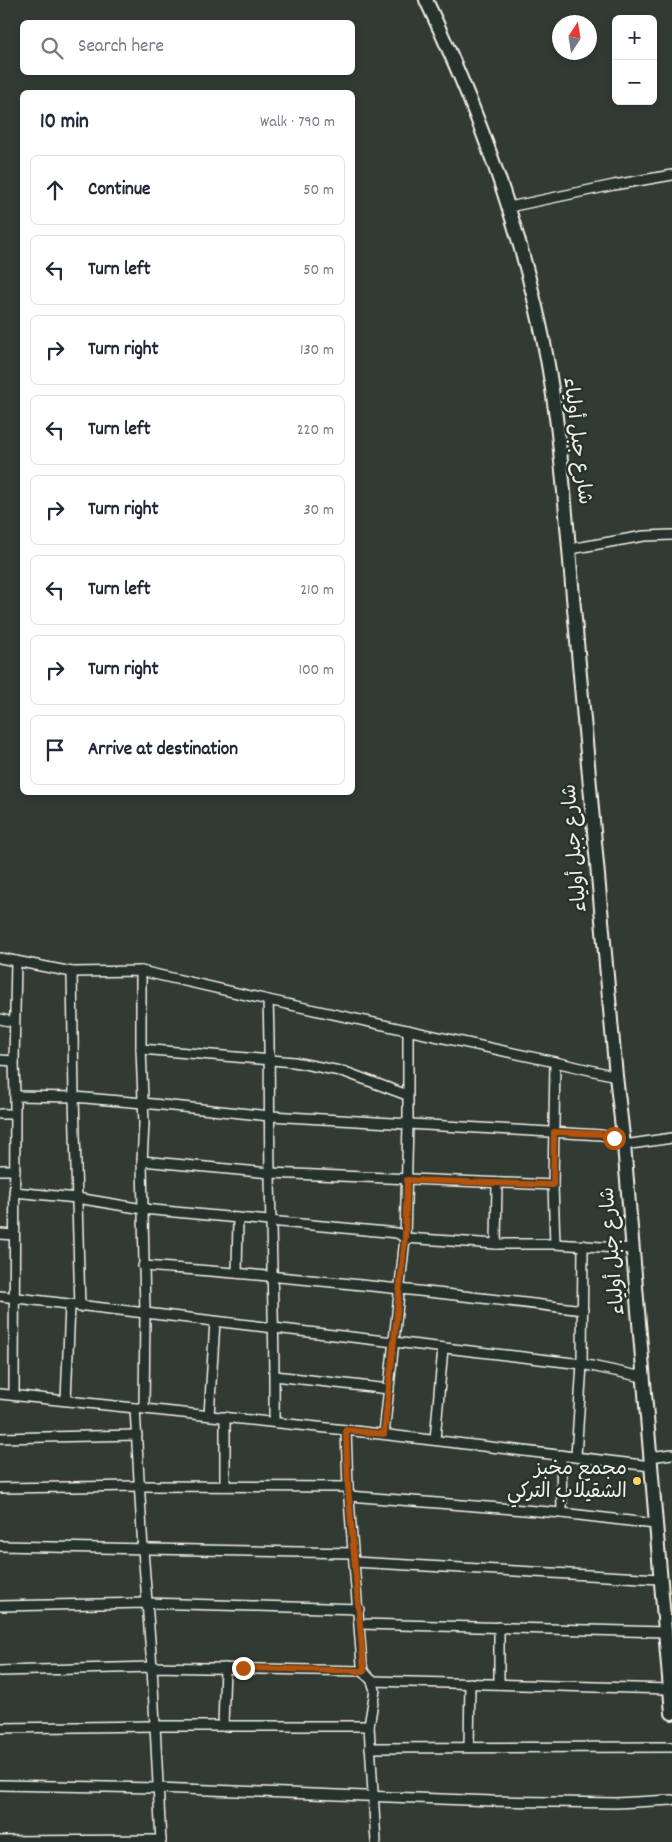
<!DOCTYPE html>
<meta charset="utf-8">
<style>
body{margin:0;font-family:Dekko,"Playpen Sans Arabic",sans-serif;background:#f6f6f7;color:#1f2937}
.controls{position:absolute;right:15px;top:15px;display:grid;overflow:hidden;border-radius:8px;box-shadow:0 2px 8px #0003}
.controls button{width:45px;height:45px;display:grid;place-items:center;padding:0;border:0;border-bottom:1px solid #e0e1e3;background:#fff;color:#1f2937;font:25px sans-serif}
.compass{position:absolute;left:552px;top:15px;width:45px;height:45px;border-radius:50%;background:#fff;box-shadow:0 2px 8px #0003;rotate:12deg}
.stop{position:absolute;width:15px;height:15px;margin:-11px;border:4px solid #b45309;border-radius:50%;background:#fff}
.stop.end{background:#b45309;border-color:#fff;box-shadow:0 1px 5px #0008}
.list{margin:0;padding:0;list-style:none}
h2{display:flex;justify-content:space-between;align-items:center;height:65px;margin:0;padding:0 20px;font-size:21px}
h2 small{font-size:16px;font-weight:400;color:#747a83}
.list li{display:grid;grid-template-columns:32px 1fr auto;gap:15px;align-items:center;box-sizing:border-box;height:70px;margin:0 10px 10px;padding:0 10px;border:1px solid #e0e1e3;border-radius:8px}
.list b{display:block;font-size:19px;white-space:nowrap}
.list em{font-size:16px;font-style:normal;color:#747a83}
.icon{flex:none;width:28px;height:28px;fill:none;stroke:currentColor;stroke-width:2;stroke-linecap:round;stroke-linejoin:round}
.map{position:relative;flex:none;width:672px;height:1842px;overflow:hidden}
.search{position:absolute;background:#fff;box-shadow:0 2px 8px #0003;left:20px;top:20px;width:335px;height:55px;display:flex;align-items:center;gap:12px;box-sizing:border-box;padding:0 18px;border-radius:8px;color:#747a83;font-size:19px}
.panel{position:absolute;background:#fff;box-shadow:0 2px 8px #0003;left:20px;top:90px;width:335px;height:705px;border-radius:8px}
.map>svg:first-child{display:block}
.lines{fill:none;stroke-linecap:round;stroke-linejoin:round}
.minor-casing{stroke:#f4f1e8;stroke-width:12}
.highway-casing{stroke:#f4f1e8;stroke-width:16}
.minor{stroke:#26332d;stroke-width:9}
.highway{stroke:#26332d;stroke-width:12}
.route{stroke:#b45309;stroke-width:6}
.poi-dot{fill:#ffd166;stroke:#26332d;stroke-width:2}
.labels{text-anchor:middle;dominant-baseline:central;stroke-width:5;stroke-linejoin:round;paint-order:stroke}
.street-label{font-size:20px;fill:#f4f1e8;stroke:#26332d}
.poi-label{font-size:20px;fill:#f4f1e8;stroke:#26332d;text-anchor:end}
</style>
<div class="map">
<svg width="672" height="1842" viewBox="0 0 672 1842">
<rect width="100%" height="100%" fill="#323b33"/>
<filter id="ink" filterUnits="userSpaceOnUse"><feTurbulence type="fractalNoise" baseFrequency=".02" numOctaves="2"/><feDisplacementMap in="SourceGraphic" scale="10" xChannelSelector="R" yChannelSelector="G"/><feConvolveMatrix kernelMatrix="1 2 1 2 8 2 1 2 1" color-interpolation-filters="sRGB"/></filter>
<g filter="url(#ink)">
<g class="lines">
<g class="minor-casing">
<g id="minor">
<polyline points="509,207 614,185 672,175"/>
<polyline points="570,549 644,536 672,535"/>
<polyline points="0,958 72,972 141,971 268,1000 555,1062 616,1076"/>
<polyline points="141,971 141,1049 144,1124 142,1161 145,1314 144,1408"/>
<polyline points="72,972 74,1097 80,1307"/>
<path d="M268 1000C270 1058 269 1114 270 1172 271 1255 275 1339 274 1422"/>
<polyline points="0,1019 14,1022"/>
<polyline points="141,1049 294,1062 345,1072 407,1095"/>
<polyline points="0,1060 14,1061"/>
<polyline points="15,1096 74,1097 143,1103 270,1116 601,1135 614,1138 624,1145 672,1138"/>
<polyline points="0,1114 14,1114"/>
<polyline points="142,1161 270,1173 553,1185"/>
<polyline points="0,1170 15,1170"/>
<polyline points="14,1192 77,1198 143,1209 397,1233 405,1238 496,1244 555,1244 633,1249"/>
<polyline points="0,1234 14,1235"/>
<polyline points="496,1244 497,1183"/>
<polyline points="555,1244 553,1185 555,1062"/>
<path d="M143 1266C290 1276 436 1292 583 1310"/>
<polyline points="237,1273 238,1219"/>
<polyline points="0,1296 582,1364 643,1377"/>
<polyline points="275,1376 389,1389"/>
<polyline points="0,1394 346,1430 651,1466"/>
<polyline points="14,1395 15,1096 14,1061 16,961"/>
<polyline points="66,1400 70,1306"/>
<polyline points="135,1408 143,1550 152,1667 161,1842"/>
<polyline points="209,1415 215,1322"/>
<polyline points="225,1417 225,1486"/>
<polyline points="346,1430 348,1487 362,1664 363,1671 372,1681 375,1690 369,1726 376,1842"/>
<polyline points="384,1434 405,1238 408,1124 408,1030"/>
<polyline points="0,1438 137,1435"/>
<polyline points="435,1440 443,1348"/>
<polyline points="561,1455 562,1513"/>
<polyline points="576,1456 582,1364 583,1245"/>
<polyline points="650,1457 672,1454"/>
<polyline points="0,1488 140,1486 348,1487"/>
<polyline points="349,1496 562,1513 655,1524"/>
<polyline points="0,1546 353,1553"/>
<polyline points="354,1562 660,1579"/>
<polyline points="0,1606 147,1603 359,1609"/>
<polyline points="360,1624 665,1632"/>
<polyline points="499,1627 499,1684"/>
<polyline points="0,1671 152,1667 363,1671"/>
<polyline points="372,1681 670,1689"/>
<polyline points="223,1726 225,1668"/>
<polyline points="0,1728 154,1726 369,1726"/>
<polyline points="469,1747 470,1683"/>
<polyline points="370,1748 672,1747"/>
<polyline points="0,1785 157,1788 492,1801 616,1803 672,1800"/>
<polyline points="0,1841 161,1840"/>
</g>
</g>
<g class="highway-casing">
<path id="highway" d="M426 0C473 99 511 200 536 307 560 405 565 508 574 608 588 764 602 920 616 1076L624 1145 672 1713"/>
</g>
<use href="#minor" class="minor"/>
<use href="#highway" class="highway"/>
</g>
</g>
<g class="lines" filter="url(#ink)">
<polyline class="route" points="243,1668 364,1671 348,1487 346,1430 384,1434 405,1238 407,1180 553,1185 554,1132 601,1134 614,1138"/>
</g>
<circle class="poi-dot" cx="637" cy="1481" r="5"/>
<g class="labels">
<g class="street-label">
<text transform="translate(576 441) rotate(83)">شارع جبل أولياء</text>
<text transform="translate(576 848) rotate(-95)">شارع جبل أولياء</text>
<text transform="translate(614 1251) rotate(-95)">شارع جبل أولياء</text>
</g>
<g class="poi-label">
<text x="627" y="1470">مجمع مخبز<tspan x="627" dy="23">الشقيلاب التركي</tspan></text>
</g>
</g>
</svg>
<div class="controls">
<button>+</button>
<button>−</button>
</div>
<svg class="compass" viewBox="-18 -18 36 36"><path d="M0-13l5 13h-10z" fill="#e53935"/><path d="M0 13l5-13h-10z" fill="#747a83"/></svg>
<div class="stop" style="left:614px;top:1138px"></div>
<div class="stop end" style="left:243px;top:1668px"></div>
<div class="search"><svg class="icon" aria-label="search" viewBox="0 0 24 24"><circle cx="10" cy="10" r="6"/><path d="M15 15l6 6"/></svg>Search here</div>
<section class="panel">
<h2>10 min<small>Walk · 790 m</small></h2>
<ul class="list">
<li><svg class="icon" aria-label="ahead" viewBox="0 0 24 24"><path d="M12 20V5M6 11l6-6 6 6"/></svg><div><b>Continue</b></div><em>50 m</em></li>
<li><svg class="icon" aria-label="left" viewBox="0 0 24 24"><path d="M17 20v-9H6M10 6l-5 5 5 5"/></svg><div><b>Turn left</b></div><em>50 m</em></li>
<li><svg class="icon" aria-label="right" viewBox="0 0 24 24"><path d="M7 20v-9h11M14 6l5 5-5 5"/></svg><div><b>Turn right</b></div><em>130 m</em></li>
<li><svg class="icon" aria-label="left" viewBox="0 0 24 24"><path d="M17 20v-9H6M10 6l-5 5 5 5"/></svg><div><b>Turn left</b></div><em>220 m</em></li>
<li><svg class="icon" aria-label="right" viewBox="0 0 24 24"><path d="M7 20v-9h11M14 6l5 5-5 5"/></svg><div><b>Turn right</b></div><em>30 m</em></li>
<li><svg class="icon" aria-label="left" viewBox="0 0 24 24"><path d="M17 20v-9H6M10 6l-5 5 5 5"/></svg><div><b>Turn left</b></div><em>210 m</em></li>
<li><svg class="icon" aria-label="right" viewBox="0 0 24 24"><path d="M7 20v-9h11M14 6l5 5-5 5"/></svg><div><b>Turn right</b></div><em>100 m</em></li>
<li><svg class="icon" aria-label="arrive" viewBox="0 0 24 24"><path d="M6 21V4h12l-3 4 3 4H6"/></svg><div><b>Arrive at destination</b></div></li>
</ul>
</section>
</div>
